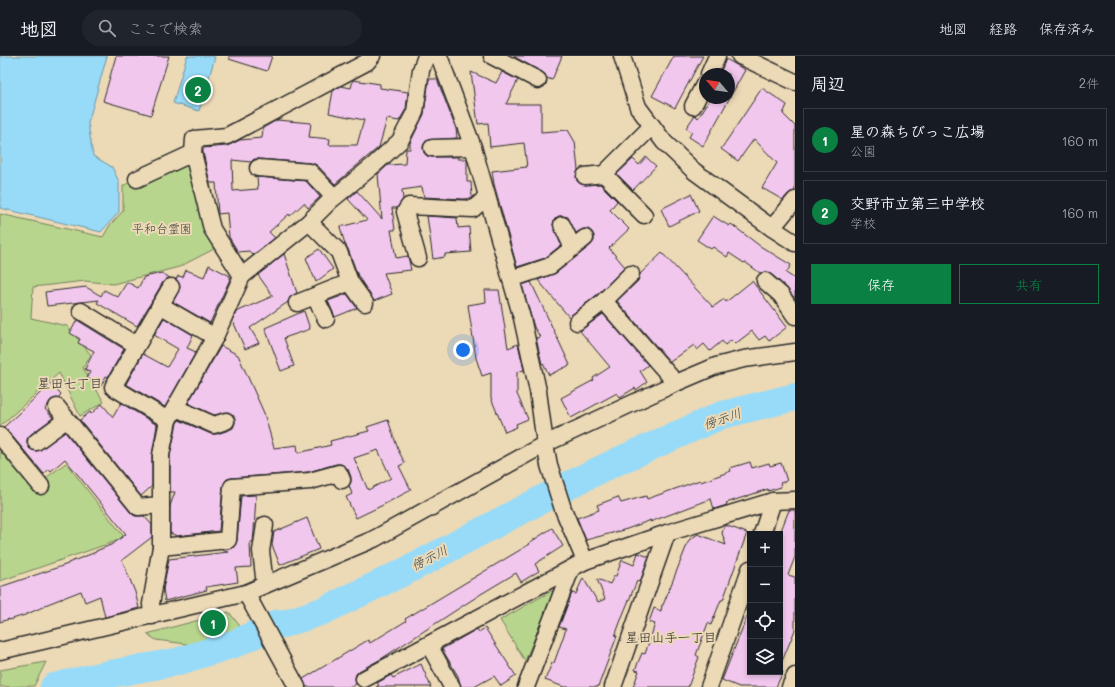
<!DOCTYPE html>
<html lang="ja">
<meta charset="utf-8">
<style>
body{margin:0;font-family:Mali,"Klee One",sans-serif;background:#20242c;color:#f1f3f6}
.controls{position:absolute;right:12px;bottom:12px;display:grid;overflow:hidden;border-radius:0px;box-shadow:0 2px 6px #0003}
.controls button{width:36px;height:36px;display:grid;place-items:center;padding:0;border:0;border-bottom:1px solid #363941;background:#171b24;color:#f1f3f6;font:20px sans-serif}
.compass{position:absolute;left:699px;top:12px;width:36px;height:36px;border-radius:50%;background:#171b24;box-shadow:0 2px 6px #0003;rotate:299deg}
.you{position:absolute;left:463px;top:294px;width:14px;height:14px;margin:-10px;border:3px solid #fff;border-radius:50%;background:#1a73e8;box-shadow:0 0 0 6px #1a73e833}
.badge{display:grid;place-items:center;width:26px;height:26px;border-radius:50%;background:#0b8043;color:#fff;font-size:13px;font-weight:700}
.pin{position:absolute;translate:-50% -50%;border:2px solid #fff;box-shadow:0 1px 4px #0006}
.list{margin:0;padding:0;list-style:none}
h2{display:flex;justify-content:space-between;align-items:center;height:52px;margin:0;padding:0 16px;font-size:17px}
h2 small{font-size:13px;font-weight:400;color:#9ea1a6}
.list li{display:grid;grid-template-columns:26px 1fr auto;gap:12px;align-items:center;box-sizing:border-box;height:64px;margin:0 8px 8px;padding:0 8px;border:1px solid #363941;border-radius:0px}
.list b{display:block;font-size:15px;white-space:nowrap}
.list p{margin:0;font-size:13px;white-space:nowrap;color:#9ea1a6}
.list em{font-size:13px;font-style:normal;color:#9ea1a6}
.actions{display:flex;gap:8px;padding:12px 16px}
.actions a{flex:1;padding:9px 0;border:1px solid #0b8043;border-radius:0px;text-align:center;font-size:14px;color:#0b8043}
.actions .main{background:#0b8043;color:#fff}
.icon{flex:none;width:22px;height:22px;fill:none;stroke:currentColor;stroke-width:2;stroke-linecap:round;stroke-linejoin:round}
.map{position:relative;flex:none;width:795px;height:631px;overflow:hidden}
header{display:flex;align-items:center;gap:24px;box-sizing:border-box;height:56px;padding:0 20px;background:#171b24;border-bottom:1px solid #363941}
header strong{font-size:19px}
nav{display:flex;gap:22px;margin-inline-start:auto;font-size:14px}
.search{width:280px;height:36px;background:#20242c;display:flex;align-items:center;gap:10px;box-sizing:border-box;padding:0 14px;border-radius:22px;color:#9ea1a6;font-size:15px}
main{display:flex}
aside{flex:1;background:#171b24}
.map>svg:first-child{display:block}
.green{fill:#b8d58d;stroke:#72805c}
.water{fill:#97dbf9;stroke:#6c95a7}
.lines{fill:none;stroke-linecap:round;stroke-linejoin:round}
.river{stroke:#97dbf9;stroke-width:28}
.building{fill:#f2c7ee;stroke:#2b2b2b;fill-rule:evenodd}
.minor-casing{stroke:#2b2b2b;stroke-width:19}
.minor{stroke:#ecd9b6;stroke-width:16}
.labels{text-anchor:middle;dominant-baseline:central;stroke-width:4;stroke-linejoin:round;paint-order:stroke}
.park-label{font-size:12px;fill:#40443a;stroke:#ecd9b6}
.neighbourhood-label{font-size:13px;fill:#2b2b2b;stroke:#ecd9b6}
.water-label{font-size:13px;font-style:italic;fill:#3b454a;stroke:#ecd9b6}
</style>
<header>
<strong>地図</strong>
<div class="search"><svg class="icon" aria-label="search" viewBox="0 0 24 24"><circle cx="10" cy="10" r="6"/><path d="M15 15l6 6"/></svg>ここで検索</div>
<nav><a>地図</a><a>経路</a><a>保存済み</a></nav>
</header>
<main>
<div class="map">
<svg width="795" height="631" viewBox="0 0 795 631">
<rect width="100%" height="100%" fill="#ecd9b6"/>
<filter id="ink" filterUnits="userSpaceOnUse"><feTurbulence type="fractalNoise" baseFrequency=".025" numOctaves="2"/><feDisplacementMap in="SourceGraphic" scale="8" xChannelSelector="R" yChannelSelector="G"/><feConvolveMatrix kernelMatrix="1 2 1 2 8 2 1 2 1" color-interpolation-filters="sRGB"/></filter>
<g filter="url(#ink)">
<g class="green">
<polygon points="188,94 199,152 214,193 179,211 113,228 85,225 33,231 31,262 67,270 91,299 83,312 104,346 80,360 59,317 0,370 0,158 103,181 110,169 123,155 123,130"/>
<polygon points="0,373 43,424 66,407 125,482 0,525"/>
<polygon points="555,533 525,605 500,564"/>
<polygon points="229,556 245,577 195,594 187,588 156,584 147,578"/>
<polygon points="46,606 34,630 0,631 0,614"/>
</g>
<g class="water">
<polygon points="0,0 107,0 88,67 93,100 112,111 119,126 119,156 101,176 0,152"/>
<polygon points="187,0 210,0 215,1 199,55 173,47"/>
</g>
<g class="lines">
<polyline class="river" points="54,631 99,620 176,606 234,588 279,567 283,568 323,555 410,513 573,427 616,406 722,359 795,341"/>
</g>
<g class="building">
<polygon points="116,0 169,0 151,59 103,45"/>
<polygon points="229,0 272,0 267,15 229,3"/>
<polygon points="513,0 562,0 552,24 547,22 542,16"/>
<polygon points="674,0 703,0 675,52 652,40"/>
<polygon points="726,3 745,14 703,90 689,81 692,76 686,72 695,59 698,62 711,42 729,42 729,18 720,17"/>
<polygon points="471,16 496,27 502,16 518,24 506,48 541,48 541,76 568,74 575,86 578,114 576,121 577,125 581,128 586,129 600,128 617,145 610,154 629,173 609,192 625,211 598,238 569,261 538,224 556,217 591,189 594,185 594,180 592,176 588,173 583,173 576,177 568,161 563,160 558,160 554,164 553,169 561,189 545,202 517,211 494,128 492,115 527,111 524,87 490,91 488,67 478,68"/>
<polygon points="429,23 437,23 456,73 457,82 427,84 424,88 423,92 424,97 427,100 432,101 458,101 458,103 467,103 467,126 471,126 472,142 464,143 424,141 422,131 402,134 403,143 397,152 392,152 395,174 391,174 396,202 408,200 411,214 384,217 392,238 374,245 358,220 348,193 345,188 340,171 367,164 348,143 357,135 382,163 378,118 388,109 405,108 406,93 410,93 410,87 424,58"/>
<polygon points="353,24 380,28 380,32 408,36 406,53 399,65 387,63 379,91 335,128 317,109 311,107 259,103 254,103 251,106 232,104 233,135 258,133 257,121 306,125 320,141 308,152 304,147 290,160 289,158 269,176 275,182 253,199 249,195 238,196 229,181 227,157 218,158 216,127 210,127 203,96 203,92 227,90 240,84 262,82 263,72 277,64 311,67 309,81 330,83 329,89 357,89 364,64 329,57 333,35 341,30 351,32"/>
<polygon points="762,32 787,49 783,58 795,70 795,135 788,138 783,144 762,132 777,107 754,83 738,105 721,93"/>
<polygon points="646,101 656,110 633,134 617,118 633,103 639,109"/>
<polygon points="691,138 699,155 669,170 661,153"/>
<polygon points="427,160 457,162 458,172 469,171 471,196 445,198 445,201 433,203"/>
<polygon points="713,160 729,170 731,168 760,190 791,209 786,217 795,223 795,243 787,232 771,218 766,216 760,217 745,206 744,207 729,197 727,201 713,191 711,193 697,184"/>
<polygon points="319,193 333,213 316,226 306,202"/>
<polygon points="662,197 713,251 724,243 726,246 752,225 787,271 769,285 765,280 759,284 752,275 735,288 731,284 725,289 722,285 710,295 704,288 697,294 694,289 670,306 617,245 638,225 640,218"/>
<polygon points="284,198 297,237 290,241 288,246 250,272 259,287 245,293 233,265 236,256 273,240 258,219"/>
<polygon points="209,209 230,220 230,223 210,267 173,246 180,231 179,227 176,223 178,220 183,221 186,214 204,221"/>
<polygon points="162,217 170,222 166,223 163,226 137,270 97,247 99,244 47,250 45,236 86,231 101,240 104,234 118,241 127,226 138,232 144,221"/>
<polygon points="531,226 570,309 549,319 543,307 542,308 536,282 540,281 534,271 522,229"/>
<polygon points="485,234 499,234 508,292 518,288 524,314 517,316 517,338 528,363 516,368 517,371 505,376 491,342 491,317 482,320 476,302 468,249 486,246"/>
<polygon points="347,238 357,252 335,261 328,245"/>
<polygon points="304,255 310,273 284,282 294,310 281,315 265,272"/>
<polygon points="603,258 648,309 640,315 647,326 636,334 635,332 620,341 617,337 571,362 561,342 594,324 593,322 610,311 580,275"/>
<polygon points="164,262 193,279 187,292 196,296 165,351 126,328 143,298 167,311 178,293 154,279"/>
<polygon points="77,264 124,293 108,321 106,320 101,330 87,322 90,316 85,313 94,295 78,287 80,283 70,277"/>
<path d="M221 290 238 299 264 357 274 392 297 389 298 397 331 389 330 385 369 375 367 371 388 364 399 396 405 407 399 410 411 434 381 450 356 462 346 441 352 438 349 430 351 426V421L348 413 341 408H336L308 416 231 422 227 423 223 430 219 475 177 480 170 477V450L175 436H170V400L177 367 179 364 211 378H217L229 374 233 372 235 367V362L232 358 228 356 214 359 188 347ZM378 394 391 422 368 434 354 402Z"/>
<polygon points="51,327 61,338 58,342 51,344 45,353 53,362 30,379 27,383 27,387 29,392 32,394 37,395 65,376 131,457 135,460 144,460 152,469 152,481 122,504 135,536 139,552 105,561 100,540 85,546 81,535 45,549 45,550 25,559 9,564 9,563 0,566 0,531 68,508 68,507 96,496 96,495 113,488 126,478 65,403 51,415 49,413 44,418 7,374 4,371"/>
<polygon points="121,347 157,369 152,399 152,430 141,440 80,364 90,356 91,358 102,348 113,361"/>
<polygon points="750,406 752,412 769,407 770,410 781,407 787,425 780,427 781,431 768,435 768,433 726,447 727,449 714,453 711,443 650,466 651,464 627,473 586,484 577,462 599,454 597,449 618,441 621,447 646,440 647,443 700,424 701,426 731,415 730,412"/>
<polygon points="256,439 254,475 253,486 250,486 251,511 236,512 238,526 206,531 207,534 165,545 163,533 169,503 228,496 222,494 233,492 237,485 241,440"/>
<polygon points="789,454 795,454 795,501 788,519 795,521 795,574 780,610 780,477"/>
<polygon points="307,462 319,493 280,509 272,489 274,476"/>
<polygon points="725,469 747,477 723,544 721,544 711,569 708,567 696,599 699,601 688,631 633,631 639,615 635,614 642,597 645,598 655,568 649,566 654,552 661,555 662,549 663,549 689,484 698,478 726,489 722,477"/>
<polygon points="552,472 563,490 535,508 539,515 521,526 516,517 481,538 381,603 359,615 356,618 355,622 356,628 352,631 306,631 303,623 368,584 370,587 406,565 405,563 530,488 529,487"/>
<polygon points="638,497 649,501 640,526 637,525 624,556 615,580 617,580 598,631 564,631 545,624 552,607 554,607 566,573 559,571 572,537 576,538 583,522 598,546 605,543 597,523 610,528 614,520 616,520 622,504 634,509"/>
<polygon points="750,553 750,606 746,616 783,616 776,631 739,631 722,624"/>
<polygon points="485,572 516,620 501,630 494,620 474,631 461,631 458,620 442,593 477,573 479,576"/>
<polygon points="421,608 431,631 376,631 379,629 377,627 391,619 393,622"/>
</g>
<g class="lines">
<g class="minor-casing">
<g id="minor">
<polyline points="439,0 473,91 522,262 538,335 545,388 549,409 563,453 585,505"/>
<polyline points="492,0 538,24"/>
<polyline points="622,0 638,51 664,86 694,115 772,172 795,187"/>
<polyline points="740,0 795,26"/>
<polyline points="709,18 717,0"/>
<polyline points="693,50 705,27"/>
<polyline points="432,92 473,91"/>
<polyline points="193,97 212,173 242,220"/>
<polyline points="258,112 310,116 334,141"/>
<polyline points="604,118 644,159"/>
<polyline points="585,120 604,118 652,70"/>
<polyline points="137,123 193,97 194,83 227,80 367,6 372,0"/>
<polyline points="562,169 573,192"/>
<polyline points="772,172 795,144"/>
<polyline points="418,202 405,156 409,150 473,153 487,141"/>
<polyline points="511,223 550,210 585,182"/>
<polyline points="765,225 781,239 795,260"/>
<polyline points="350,226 365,247"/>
<polyline points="315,241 326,263"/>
<polyline points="604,245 676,327"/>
<polyline points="297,247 350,226 339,196 309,166"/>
<polyline points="160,249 215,281"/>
<polyline points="81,255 136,289"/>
<polyline points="577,266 604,245 631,218"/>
<polyline points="57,351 138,451 161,449"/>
<polyline points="176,352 214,369 226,365"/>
<polyline points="168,364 113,331 171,231"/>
<polyline points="0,380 41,430"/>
<polyline points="36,386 66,364"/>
<polyline points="265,469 261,495 265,529"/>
<polyline points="762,478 773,445"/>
<polyline points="161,491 228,484 232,431 310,425 339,417 342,424"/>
<polyline points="246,537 297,631"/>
<polyline points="152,560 151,548 161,491 161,399 168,364 215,281 242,220 309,166 330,145 375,108 400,85 415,56 421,14 426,0"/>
<polyline points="429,589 452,631"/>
<polyline points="0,595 246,537 374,483 545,388 676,327 716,310 744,303 795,296"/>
<polyline points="364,623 585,505 667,477 773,445 795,444"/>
<polyline points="526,631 571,513"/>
<polyline points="613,631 667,477"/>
<polyline points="709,631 750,513"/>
<polyline points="790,631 795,620"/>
</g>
</g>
<use href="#minor" class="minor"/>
</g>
</g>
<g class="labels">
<g class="park-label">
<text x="162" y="172">平和台霊園</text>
</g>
<g class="neighbourhood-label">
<text x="70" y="326">星田七丁目</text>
<text x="671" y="580">星田山手一丁目</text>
</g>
<g class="water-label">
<text transform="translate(722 362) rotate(-19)">傍示川</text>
<text transform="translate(429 501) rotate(-27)">傍示川</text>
</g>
</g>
</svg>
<div class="controls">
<button>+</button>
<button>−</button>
<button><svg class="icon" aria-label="locate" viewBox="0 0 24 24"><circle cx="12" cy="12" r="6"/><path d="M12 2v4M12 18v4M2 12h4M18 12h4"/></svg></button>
<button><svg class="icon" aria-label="layers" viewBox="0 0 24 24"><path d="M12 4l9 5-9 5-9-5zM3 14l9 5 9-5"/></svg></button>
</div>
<svg class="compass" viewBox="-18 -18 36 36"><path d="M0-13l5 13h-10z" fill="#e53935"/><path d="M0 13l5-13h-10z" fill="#9ea1a6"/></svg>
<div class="you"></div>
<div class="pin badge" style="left:213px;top:567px">1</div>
<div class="pin badge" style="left:198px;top:34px">2</div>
</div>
<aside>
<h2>周辺<small>2件</small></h2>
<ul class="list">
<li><span class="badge">1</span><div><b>星の森ちびっこ広場</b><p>公園</p></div><em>160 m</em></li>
<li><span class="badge">2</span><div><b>交野市立第三中学校</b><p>学校</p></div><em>160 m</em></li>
</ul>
<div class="actions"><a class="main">保存</a><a>共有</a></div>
</aside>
</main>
